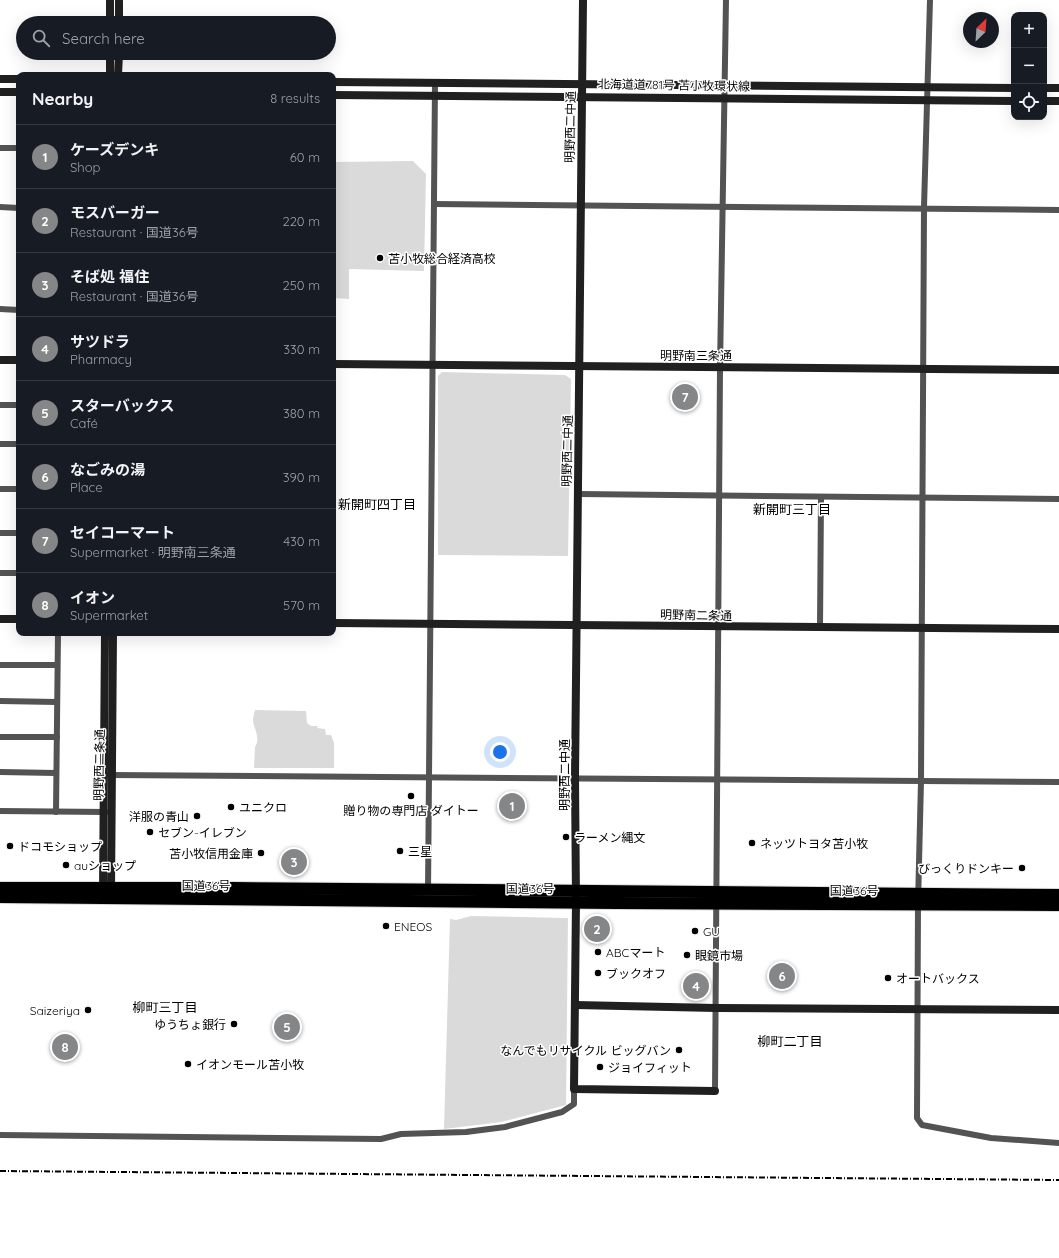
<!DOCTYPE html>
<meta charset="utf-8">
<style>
body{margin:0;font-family:Quicksand,"Noto Sans JP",sans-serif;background:#242831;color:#f1f3f6}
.controls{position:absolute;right:12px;top:12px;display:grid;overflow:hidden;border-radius:8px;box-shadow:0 4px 16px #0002}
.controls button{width:36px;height:36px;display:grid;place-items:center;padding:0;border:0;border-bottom:1px solid #363941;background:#171b24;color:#f1f3f6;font:20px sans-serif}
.compass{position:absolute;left:963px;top:12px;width:36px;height:36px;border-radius:50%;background:#171b24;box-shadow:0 4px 16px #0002;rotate:25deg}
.you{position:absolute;left:500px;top:752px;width:14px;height:14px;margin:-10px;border:3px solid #fff;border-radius:50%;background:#1a73e8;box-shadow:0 0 0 6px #1a73e833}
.badge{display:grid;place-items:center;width:26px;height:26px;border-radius:50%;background:#858687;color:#fff;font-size:13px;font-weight:700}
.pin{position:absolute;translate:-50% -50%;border:2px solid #fff;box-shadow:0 1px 4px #0006}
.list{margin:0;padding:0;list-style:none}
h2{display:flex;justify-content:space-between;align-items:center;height:52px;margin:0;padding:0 16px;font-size:17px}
h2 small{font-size:13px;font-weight:400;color:#9ea1a6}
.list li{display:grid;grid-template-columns:26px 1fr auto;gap:12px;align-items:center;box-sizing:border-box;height:64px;padding:0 16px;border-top:1px solid #363941}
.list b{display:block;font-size:15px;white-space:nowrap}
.list p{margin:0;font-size:13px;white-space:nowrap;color:#9ea1a6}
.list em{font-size:13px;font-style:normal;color:#9ea1a6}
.icon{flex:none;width:22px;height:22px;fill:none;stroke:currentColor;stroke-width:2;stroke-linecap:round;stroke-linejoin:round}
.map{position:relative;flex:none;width:1059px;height:1258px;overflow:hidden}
.search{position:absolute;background:#171b24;box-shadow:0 4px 16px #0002;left:16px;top:16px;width:320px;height:44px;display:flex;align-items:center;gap:10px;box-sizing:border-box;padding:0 14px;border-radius:22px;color:#9ea1a6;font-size:15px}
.panel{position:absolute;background:#171b24;box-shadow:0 4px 16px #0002;left:16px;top:72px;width:320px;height:564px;border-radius:8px}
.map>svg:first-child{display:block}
.green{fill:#dadada}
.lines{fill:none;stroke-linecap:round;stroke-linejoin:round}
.highway-casing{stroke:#dbdbdb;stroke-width:14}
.street{stroke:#535353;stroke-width:6}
.secondary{stroke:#202020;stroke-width:8}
.highway{stroke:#000;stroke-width:12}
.rail{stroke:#000;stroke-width:2;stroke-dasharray:6 2 1 2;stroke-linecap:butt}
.poi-dot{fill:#000;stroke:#fff;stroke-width:1.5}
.labels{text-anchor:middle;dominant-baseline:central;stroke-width:3;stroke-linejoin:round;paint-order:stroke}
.street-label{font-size:12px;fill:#000;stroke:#fff}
.poi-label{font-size:12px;fill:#000;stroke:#fff;text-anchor:start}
.neighbourhood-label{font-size:13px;fill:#000;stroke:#fff}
</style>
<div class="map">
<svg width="1059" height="1258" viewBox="0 0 1059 1258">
<rect width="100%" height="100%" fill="#fff"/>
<g class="green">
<polygon points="413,161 426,174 424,271 349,269 349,299 333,298 333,162"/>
<polygon points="442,372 565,375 571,379 568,556 438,555 438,376"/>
<path d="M255 710 306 711 307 723 311 726H318L317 728 325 729 326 735H331L334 743V768H254L255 747C261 738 254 729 253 721 253 718 254 714 255 710Z"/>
<polygon points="471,916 568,918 566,1105 501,1122 444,1129 450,919 456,920"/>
</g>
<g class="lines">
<g class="highway-casing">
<g id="highway">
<polyline points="0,888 233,888 1059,895"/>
<polyline points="0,897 616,903 1059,905"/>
</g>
</g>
<g class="street">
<polyline points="930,0 924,207 921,781 918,904 917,1118 922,1125 991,1138 1059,1143"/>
<polyline points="0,148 19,148"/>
<polyline points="434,204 1059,210"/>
<polyline points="0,207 19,208"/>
<polyline points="0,309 19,310"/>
<polyline points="0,405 19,405"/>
<polyline points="0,444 19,444"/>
<polyline points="0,489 19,489"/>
<polyline points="579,494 1059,499"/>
<polyline points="0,533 19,533"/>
<polyline points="0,573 19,573"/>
<polyline points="820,628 821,497"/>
<polyline points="0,665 57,665"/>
<polyline points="0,701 57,702"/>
<polyline points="0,737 57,737"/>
<polyline points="0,772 56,773"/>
<polyline points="109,775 1059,782"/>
<polyline points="0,811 106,812"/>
<polyline points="56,812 58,633"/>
<polyline points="428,892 435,83"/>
<polyline points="715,1091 720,368 726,0"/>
<polyline points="0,1135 381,1139 401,1134 466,1132 505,1127 562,1112 574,1104 574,1089"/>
</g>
<g class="secondary">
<polyline points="583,0 575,777 576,902 574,1089 715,1091"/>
<polyline points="110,23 110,0"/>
<polyline points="119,23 119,0"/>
<polyline points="110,75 110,53"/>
<polyline points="118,75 119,53"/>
<polyline points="0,79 19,79"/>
<polyline points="333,82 1014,88"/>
<polyline points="1044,88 1059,88"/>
<polyline points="0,92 19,92"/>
<polyline points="333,95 1014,101"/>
<polyline points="1044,101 1059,101"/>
<polyline points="0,360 19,360"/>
<polyline points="333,364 1059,370"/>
<polyline points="0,619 19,619"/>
<polyline points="333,623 1059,629"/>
<polyline points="111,892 113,633"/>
<polyline points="103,893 105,633"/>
<polyline points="575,1005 716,1008 1059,1010"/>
</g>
<use href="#highway" class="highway"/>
<polyline class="rail" points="0,1171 1059,1180"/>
</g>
<g class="poi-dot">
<circle cx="380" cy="258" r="4"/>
<circle cx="411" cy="796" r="4"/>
<circle cx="231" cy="807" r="4"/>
<circle cx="197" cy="816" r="4"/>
<circle cx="150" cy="832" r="4"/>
<circle cx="566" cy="837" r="4"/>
<circle cx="752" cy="843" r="4"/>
<circle cx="10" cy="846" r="4"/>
<circle cx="400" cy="851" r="4"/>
<circle cx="261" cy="853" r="4"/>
<circle cx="66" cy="865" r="4"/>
<circle cx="1022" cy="868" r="4"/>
<circle cx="386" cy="926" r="4"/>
<circle cx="695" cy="931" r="4"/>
<circle cx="598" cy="952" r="4"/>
<circle cx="687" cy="955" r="4"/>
<circle cx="598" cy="973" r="4"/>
<circle cx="888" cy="978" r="4"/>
<circle cx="88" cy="1010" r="4"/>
<circle cx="234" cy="1024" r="4"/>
<circle cx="679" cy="1050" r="4"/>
<circle cx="188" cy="1064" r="4"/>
<circle cx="600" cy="1067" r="4"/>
</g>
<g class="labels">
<g class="street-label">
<text transform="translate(674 85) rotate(1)">北海道道781号 苫小牧環状線</text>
<text transform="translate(570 127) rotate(-89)">明野西二中通</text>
<text x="696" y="355">明野南三条通</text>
<text transform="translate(567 451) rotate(-89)">明野西二中通</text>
<text transform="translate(696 615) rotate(1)">明野南二条通</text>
<text transform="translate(99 765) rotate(-89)">明野西二条通</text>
<text transform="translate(564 775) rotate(-90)">明野西二中通</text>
<text x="206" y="885">国道36号</text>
<text x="530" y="888">国道36号</text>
<text x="854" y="890">国道36号</text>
</g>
<g class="poi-label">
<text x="388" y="258">苫小牧総合経済高校</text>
<text x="239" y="807">ユニクロ</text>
<text x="411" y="810" text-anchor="middle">贈り物の専門店 ダイトー</text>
<text x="189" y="816" text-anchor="end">洋服の青山</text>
<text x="158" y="832">セブン-イレブン</text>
<text x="574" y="837">ラーメン縄文</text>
<text x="760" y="843">ネッツトヨタ苫小牧</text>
<text x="18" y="846">ドコモショップ</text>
<text x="408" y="851">三星</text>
<text x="253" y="853" text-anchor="end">苫小牧信用金庫</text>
<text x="74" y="865">auショップ</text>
<text x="1014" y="868" text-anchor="end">びっくりドンキー</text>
<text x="394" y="926">ENEOS</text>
<text x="703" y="931">GU</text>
<text x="606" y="952">ABCマート</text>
<text x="695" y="955">眼鏡市場</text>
<text x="606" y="973">ブックオフ</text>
<text x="896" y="978">オートバックス</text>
<text x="80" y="1010" text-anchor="end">Saizeriya</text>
<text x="226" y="1024" text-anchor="end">ゆうちょ銀行</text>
<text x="671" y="1050" text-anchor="end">なんでもリサイクル ビッグバン</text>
<text x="196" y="1064">イオンモール苫小牧</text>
<text x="608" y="1067">ジョイフィット</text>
</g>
<g class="neighbourhood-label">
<text x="377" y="504">新開町四丁目</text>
<text x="792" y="509">新開町三丁目</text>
<text x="165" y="1007">柳町三丁目</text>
<text x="790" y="1041">柳町二丁目</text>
</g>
</g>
</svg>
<div class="controls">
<button>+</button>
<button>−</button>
<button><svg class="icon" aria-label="locate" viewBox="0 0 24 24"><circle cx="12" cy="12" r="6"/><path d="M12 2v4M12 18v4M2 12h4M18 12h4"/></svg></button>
</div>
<svg class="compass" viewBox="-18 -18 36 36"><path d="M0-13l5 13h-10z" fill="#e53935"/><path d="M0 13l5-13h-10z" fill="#9ea1a6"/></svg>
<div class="you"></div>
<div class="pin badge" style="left:512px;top:806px">1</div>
<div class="pin badge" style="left:597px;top:929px">2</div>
<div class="pin badge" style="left:294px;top:862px">3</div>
<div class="pin badge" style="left:696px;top:986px">4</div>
<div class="pin badge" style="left:287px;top:1027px">5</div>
<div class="pin badge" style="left:782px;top:976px">6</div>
<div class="pin badge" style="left:685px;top:397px">7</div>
<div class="pin badge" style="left:65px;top:1047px">8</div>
<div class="search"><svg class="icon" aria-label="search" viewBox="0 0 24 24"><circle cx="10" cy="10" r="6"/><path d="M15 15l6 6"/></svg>Search here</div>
<section class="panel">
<h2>Nearby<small>8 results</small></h2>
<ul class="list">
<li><span class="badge">1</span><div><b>ケーズデンキ</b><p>Shop</p></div><em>60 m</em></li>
<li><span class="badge">2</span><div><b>モスバーガー</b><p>Restaurant · 国道36号</p></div><em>220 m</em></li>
<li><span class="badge">3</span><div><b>そば処 福住</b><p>Restaurant · 国道36号</p></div><em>250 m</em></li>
<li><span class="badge">4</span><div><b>サツドラ</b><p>Pharmacy</p></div><em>330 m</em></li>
<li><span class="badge">5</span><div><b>スターバックス</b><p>Café</p></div><em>380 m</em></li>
<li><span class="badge">6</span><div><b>なごみの湯</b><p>Place</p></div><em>390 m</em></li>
<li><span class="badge">7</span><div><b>セイコーマート</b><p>Supermarket · 明野南三条通</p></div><em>430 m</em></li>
<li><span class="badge">8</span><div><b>イオン</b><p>Supermarket</p></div><em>570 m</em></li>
</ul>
</section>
</div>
